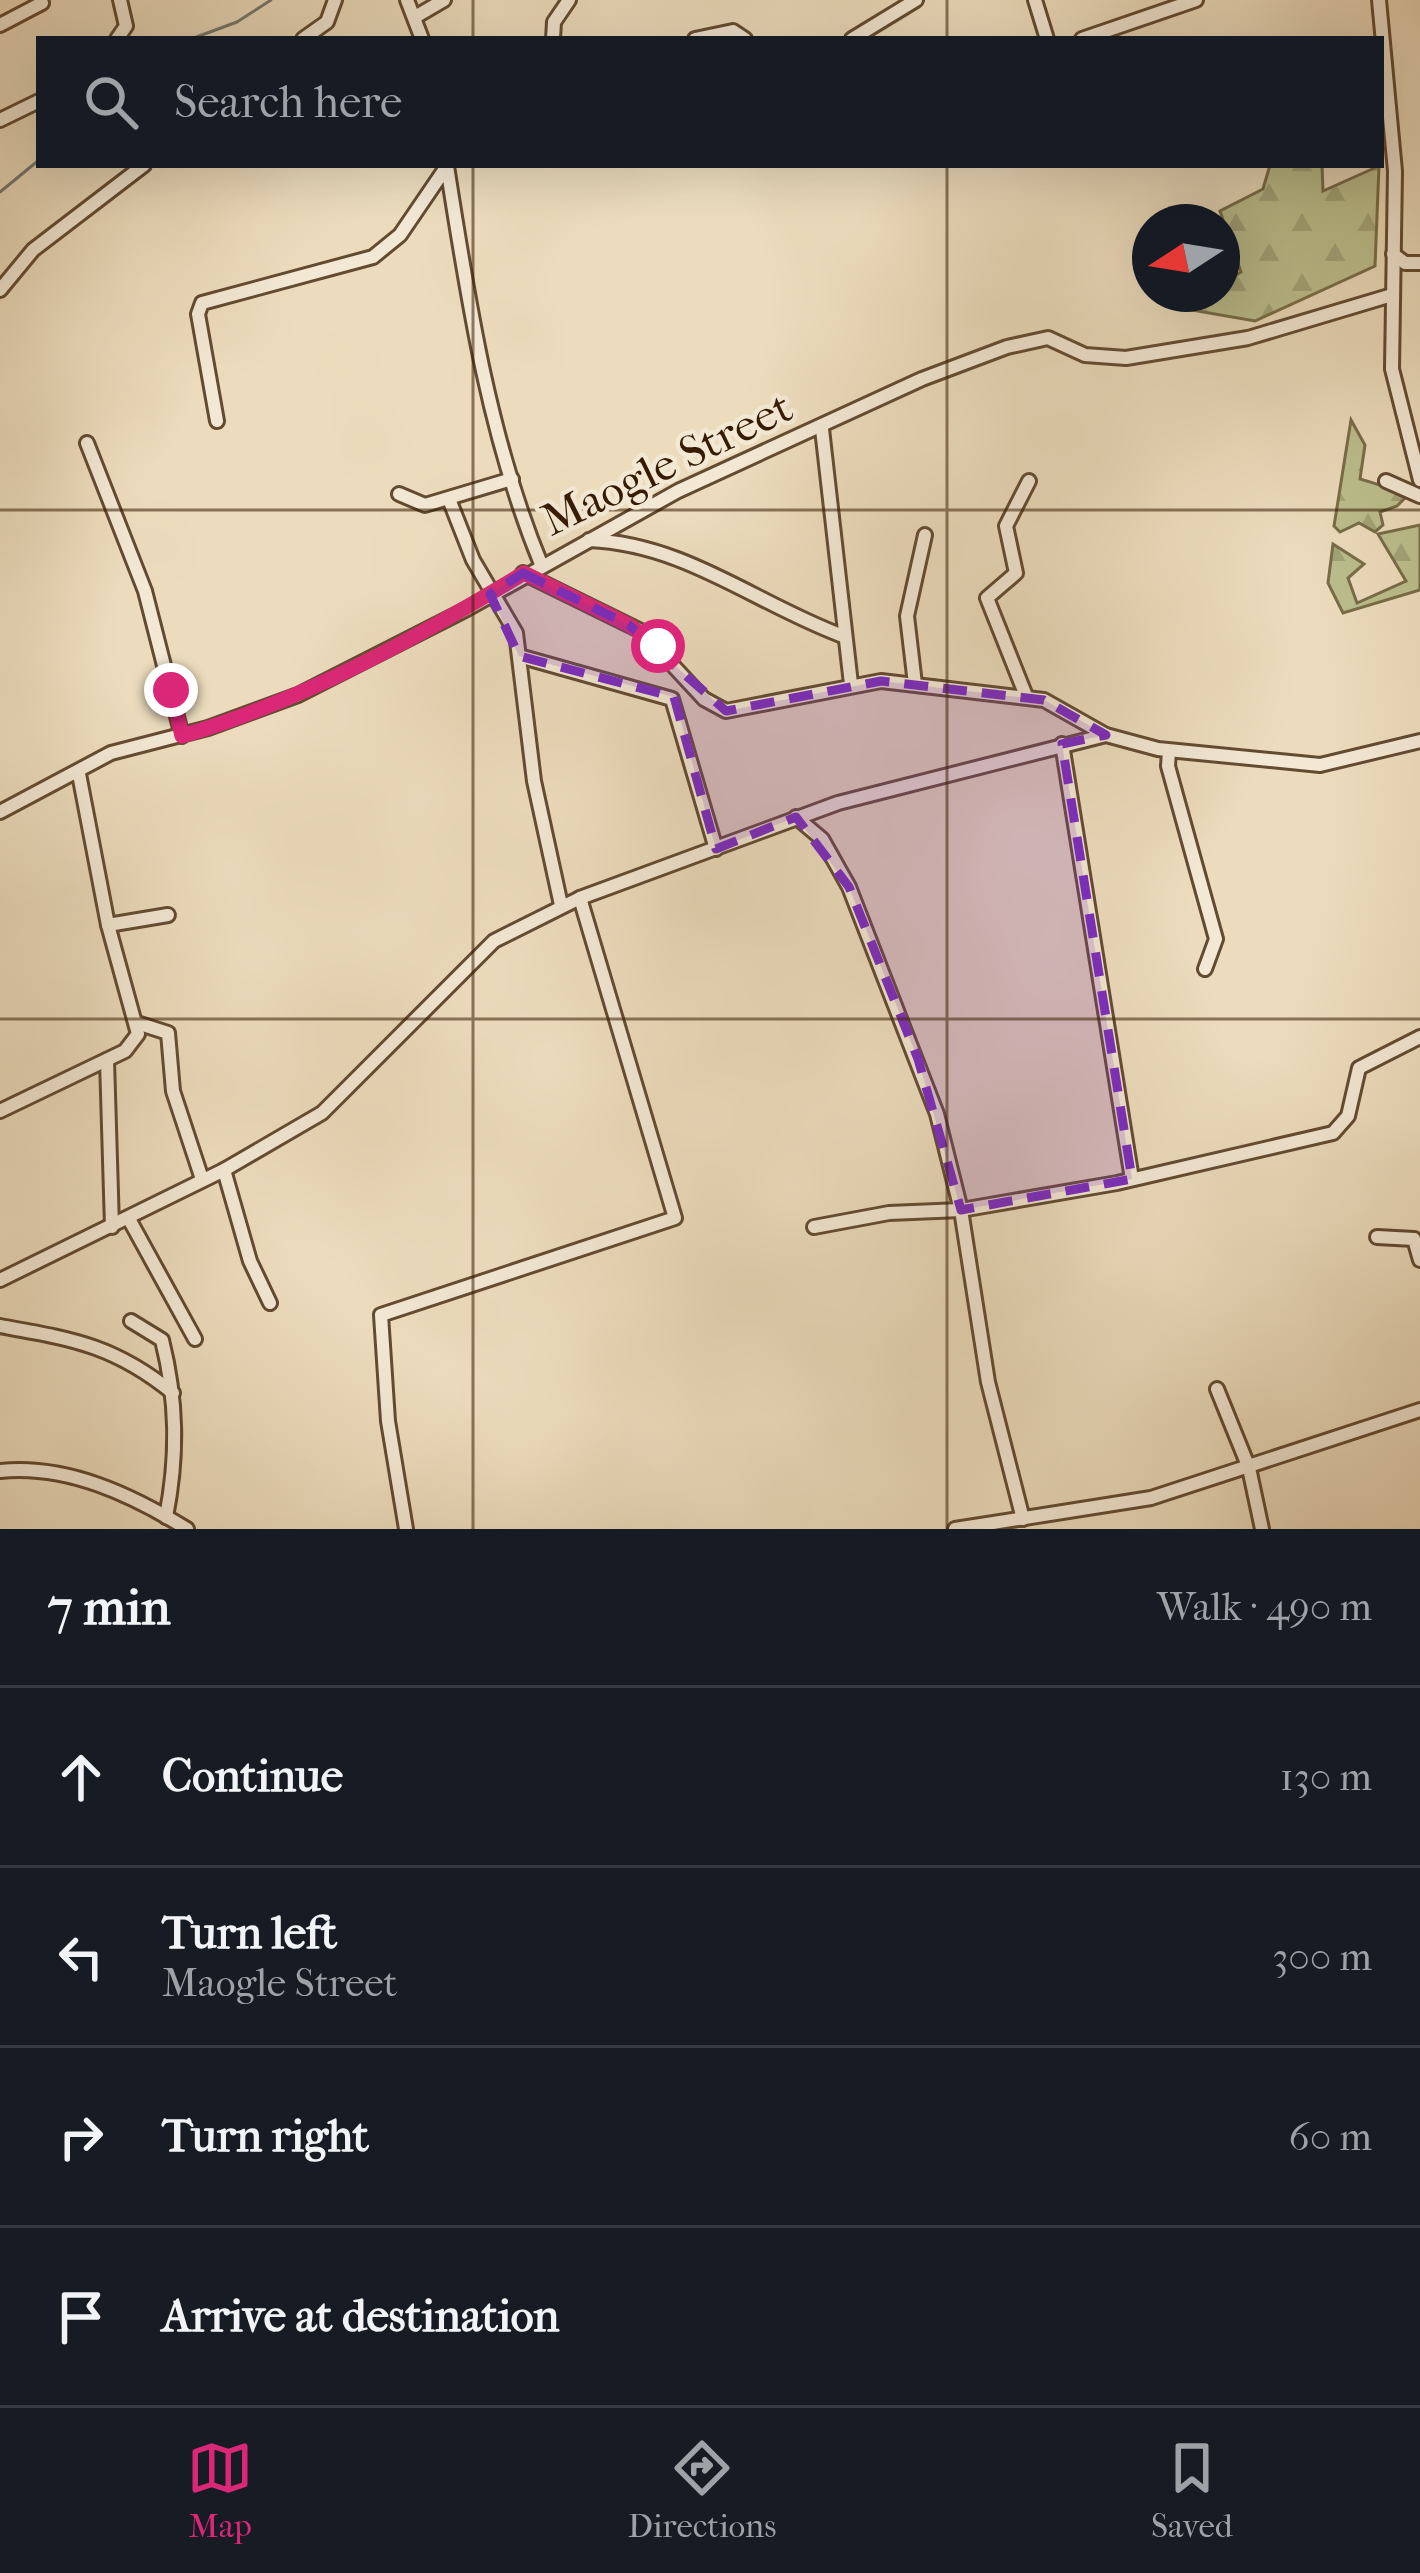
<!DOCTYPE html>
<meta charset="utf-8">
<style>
body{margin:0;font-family:"IM FELL French Canon",serif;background:#20242c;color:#f1f3f6}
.compass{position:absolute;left:1132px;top:204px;width:108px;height:108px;border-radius:50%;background:#171b24;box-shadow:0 12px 48px #0002;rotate:258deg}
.stop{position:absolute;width:36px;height:36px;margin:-27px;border:9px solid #db2777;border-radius:50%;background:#fff}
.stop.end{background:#db2777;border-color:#fff;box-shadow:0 3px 12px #0008}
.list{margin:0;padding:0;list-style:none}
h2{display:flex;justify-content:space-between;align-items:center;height:156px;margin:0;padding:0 48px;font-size:51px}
h2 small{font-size:39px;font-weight:400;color:#9ea1a6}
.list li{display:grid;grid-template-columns:78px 1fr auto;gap:36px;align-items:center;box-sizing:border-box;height:180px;padding:0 48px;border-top:3px solid #363941}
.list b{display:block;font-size:45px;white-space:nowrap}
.list p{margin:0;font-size:39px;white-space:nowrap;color:#9ea1a6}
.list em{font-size:39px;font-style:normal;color:#9ea1a6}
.icon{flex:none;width:66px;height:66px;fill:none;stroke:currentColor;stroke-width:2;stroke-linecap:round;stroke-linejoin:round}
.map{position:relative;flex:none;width:1420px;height:1529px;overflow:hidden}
.search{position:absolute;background:#171b24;box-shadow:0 12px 48px #0002;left:36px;right:36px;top:36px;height:132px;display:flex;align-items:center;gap:30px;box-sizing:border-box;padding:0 42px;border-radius:0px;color:#9ea1a6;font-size:45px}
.sheet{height:876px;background:#171b24}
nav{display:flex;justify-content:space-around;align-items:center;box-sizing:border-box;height:168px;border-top:3px solid #363941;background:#171b24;font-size:33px;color:#9ea1a6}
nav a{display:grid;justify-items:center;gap:6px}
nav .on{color:#db2777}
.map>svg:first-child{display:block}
.forest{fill:url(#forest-firs);stroke:#786d48;stroke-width:3}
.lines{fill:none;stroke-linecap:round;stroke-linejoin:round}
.stream{stroke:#757972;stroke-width:3}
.minor-casing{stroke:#634b31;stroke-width:18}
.minor{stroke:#f3e8d4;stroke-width:12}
.route{stroke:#db2777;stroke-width:15}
.marked{fill:#7b2cbf;fill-opacity:0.2;stroke:#7b2cbf;stroke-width:9;stroke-dasharray:24 15;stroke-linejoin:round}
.grid{fill:none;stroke:#351b02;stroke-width:3;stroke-opacity:0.55}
.labels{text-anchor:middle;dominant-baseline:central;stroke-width:9;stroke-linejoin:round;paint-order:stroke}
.street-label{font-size:45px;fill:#351b02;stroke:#f3e8d4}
</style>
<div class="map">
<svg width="1420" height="1529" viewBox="0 0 1420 1529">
<defs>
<pattern id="forest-firs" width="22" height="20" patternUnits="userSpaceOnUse" patternTransform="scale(3)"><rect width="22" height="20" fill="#bcbf8e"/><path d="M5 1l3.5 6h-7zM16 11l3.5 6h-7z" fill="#a2a479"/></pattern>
</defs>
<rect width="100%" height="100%" fill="#ecdcbd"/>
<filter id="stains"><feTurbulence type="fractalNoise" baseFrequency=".00167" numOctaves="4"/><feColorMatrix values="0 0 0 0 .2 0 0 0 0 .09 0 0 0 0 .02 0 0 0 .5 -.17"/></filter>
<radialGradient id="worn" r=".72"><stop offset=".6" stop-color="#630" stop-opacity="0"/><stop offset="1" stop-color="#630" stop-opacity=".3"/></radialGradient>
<g class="forest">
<polygon points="1270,165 1322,165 1323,191 1379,166 1375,266 1255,321 1180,308 1203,294 1222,294 1222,283 1241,272 1220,211 1263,189"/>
<polygon points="1351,420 1365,445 1360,479 1409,494 1397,506 1380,512 1383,525 1375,532 1359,523 1340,532 1334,526"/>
<polygon points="1420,525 1420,590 1343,613 1328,583 1333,544 1364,564 1348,578 1357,603 1406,581 1378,534"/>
</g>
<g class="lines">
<g class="stream">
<polyline points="191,39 237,22 271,0"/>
<polyline points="0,192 39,160"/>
</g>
<g class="minor-casing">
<g id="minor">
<polyline points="407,0 422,39"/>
<polyline points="1035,0 1047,39"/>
<polyline points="1379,0 1395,171 1392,369 1420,480"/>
<polyline points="415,17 444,0"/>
<polyline points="0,25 42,3"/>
<polyline points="117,39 126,26 120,0"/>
<polyline points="303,39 327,22 335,0"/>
<polyline points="553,39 554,22 569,0"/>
<polyline points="695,39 733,31 745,39"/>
<polyline points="852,39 916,0"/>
<polyline points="1082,39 1196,0"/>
<polyline points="0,120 39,101"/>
<path d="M447 166C468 300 489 438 541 564"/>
<polyline points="1393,254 1405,263 1420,263"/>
<polyline points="0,290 33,250 144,165"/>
<polyline points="217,421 198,314 202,303 373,257 400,235 447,166"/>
<polyline points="822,429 851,684"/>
<polyline points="87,443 145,591 182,736"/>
<polyline points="1386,481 1420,496"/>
<polyline points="399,494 425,505 512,479"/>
<polyline points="449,499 473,560 516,633 534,781 561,905"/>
<path d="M589 540C686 544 756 604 843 636"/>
<polyline points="523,573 641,631 704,699 726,711 881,681 1044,700 1106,735"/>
<polyline points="519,656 672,699 716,849"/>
<polyline points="915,684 907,616 925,535"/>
<polyline points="1026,696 987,598 1016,573 1006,526 1029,481"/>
<polyline points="1062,744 1132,1179"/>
<polyline points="1169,751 1168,766 1216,939 1205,969"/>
<polyline points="0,812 111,753 208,728 298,695 467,609 678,491 922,379 1007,347 1048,338 1085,355 1126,358 1248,338 1392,295"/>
<polyline points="796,817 822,839 849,887 937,1114 961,1210 988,1382 1023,1519"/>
<polyline points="108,925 168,915"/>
<polyline points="137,1023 168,1033 173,1091 202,1179"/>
<polyline points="107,1060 112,1227"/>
<polyline points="0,1111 125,1051 138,1034 108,925 79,774"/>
<polyline points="224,1170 250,1261 270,1303"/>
<polyline points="129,1219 195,1339"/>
<polyline points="814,1227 889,1213 961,1210 1117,1183 1333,1133 1348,1116 1359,1068 1420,1037"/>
<polyline points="1377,1237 1414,1239 1420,1260"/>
<polyline points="0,1280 224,1170 322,1113 494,941 580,898 838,803 1106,735 1158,749 1320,765 1420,741"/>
<path d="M131 1321 162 1340C177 1400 178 1456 166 1517"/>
<path d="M0 1326C72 1339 114 1345 173 1393"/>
<polyline points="1217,1389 1249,1468 1262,1529"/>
<path d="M0 1471C67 1464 132 1495 187 1529"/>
<polyline points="406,1529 388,1421 381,1315 675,1218 580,898"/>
<polyline points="955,1529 1151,1498 1420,1410"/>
</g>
</g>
<use href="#minor" class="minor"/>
</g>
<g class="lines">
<path class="route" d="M171 690 182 736C302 701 417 638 524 573L629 625 658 646"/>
</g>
<path class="marked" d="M523 573 629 625 726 711 881 681 1044 700 1106 735 1062 744 1132 1179 961 1210 918 1059 849 887 796 817 716 849 674 697 519 656 490 594Z"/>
<path class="grid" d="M473 0V39M947 0V39M473 165V1529M947 165V1529M0 510H1420M0 1019H1420"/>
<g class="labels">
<g class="street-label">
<text transform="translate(667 464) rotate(-26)">Maogle Street</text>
</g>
</g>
<rect width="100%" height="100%" filter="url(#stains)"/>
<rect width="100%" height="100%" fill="url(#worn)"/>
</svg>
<svg class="compass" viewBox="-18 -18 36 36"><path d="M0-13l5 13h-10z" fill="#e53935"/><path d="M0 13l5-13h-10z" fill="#9ea1a6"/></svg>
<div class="stop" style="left:658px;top:646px"></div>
<div class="stop end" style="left:171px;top:690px"></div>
<div class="search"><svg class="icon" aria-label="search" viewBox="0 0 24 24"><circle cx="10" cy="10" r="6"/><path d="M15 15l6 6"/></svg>Search here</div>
</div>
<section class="sheet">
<h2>7 min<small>Walk · 490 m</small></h2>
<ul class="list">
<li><svg class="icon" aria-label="ahead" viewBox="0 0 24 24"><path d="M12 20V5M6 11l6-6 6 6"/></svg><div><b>Continue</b></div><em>130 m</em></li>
<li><svg class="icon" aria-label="left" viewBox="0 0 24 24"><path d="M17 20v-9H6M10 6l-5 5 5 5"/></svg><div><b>Turn left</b><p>Maogle Street</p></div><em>300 m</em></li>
<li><svg class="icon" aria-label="right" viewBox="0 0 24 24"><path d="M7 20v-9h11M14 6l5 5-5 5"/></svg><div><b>Turn right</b></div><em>60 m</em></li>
<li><svg class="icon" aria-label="arrive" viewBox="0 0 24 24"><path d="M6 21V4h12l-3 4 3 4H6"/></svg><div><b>Arrive at destination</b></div></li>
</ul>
</section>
<nav>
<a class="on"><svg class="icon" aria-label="map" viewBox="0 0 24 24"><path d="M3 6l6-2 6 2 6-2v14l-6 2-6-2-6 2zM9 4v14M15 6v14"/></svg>Map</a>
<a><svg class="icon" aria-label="directions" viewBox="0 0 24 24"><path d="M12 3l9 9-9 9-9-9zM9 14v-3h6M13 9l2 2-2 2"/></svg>Directions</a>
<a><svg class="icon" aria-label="saved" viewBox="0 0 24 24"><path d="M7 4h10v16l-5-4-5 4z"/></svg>Saved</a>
</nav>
